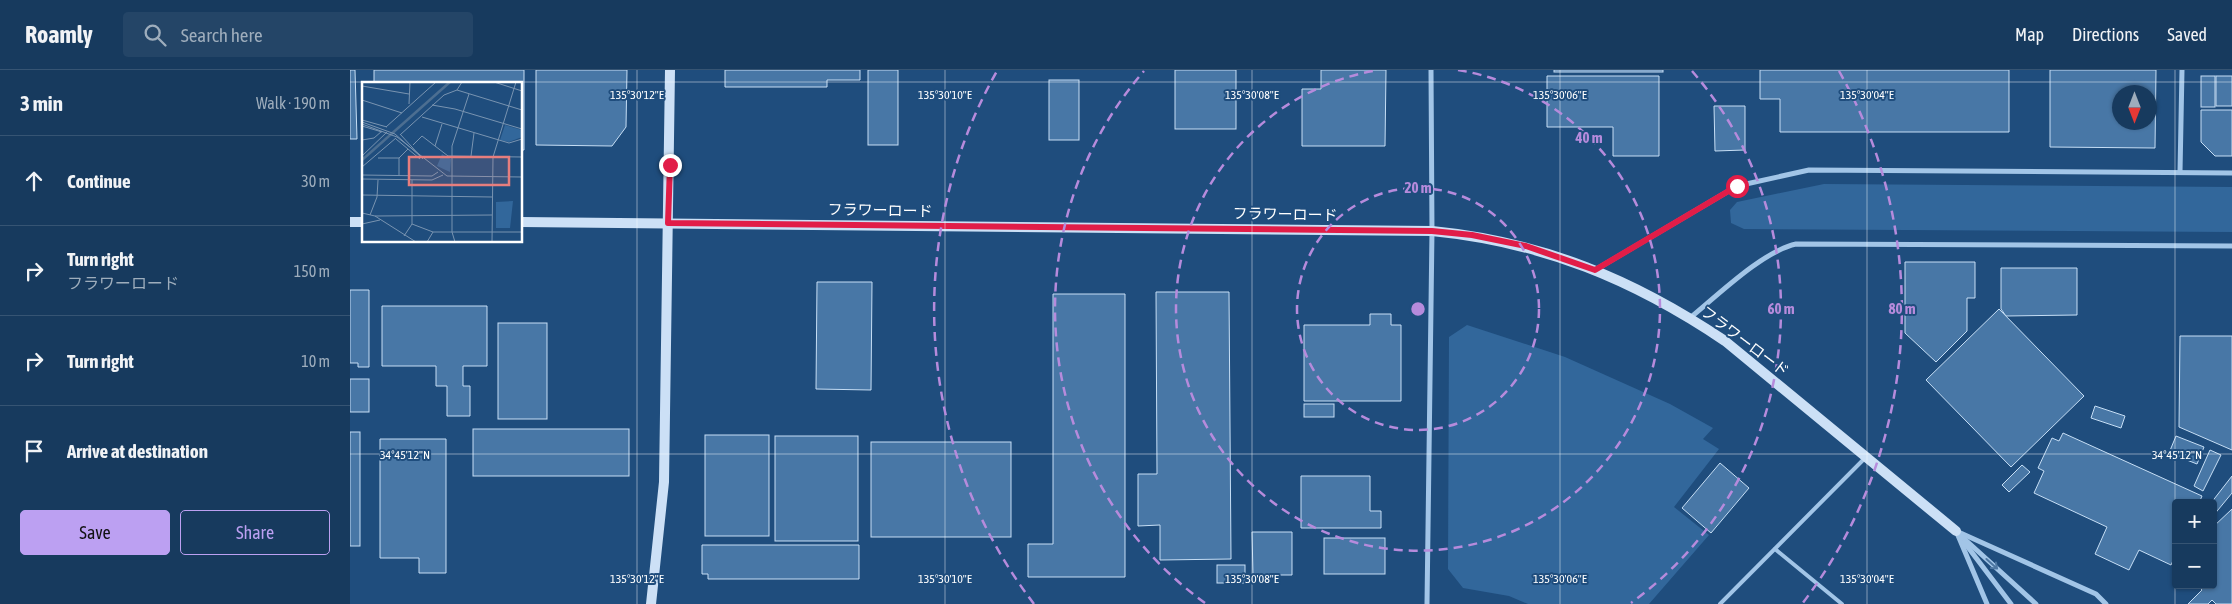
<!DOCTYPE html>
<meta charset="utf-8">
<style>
body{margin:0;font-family:"Asap Condensed","Noto Sans JP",sans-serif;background:#244567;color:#f1f3f6}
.controls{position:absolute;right:15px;bottom:15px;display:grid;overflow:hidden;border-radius:5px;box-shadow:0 1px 4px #0004}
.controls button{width:45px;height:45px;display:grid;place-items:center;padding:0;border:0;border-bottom:1px solid #365473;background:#173a5e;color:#f1f3f6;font:25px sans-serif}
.compass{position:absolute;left:1762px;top:15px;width:45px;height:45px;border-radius:50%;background:#173a5e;box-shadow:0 1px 4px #0004;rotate:180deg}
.stop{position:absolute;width:15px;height:15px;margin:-11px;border:4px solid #e11d48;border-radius:50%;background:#fff}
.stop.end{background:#e11d48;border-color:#fff;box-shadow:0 1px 5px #0008}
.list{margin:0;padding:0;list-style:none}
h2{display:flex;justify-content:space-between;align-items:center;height:65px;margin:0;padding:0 20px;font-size:21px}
h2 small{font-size:16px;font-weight:400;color:#9eadbc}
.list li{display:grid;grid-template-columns:32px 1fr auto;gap:15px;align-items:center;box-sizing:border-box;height:90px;padding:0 20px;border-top:1px solid #365473}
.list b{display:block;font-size:19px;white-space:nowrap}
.list p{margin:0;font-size:16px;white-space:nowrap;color:#9eadbc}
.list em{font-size:16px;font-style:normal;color:#9eadbc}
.actions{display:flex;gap:10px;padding:15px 20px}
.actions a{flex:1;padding:11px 0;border:1px solid #bca0f2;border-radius:5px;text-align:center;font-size:18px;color:#bca0f2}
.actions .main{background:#bca0f2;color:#111}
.icon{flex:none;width:28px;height:28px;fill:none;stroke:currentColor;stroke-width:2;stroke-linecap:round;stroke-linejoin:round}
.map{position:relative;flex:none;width:1882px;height:534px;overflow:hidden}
header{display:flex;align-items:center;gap:30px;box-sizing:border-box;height:70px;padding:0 25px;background:#173a5e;border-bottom:1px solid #365473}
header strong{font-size:24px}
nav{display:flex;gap:28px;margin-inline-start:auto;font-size:18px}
.search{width:350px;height:45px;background:#244567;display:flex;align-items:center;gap:12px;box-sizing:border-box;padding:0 18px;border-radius:5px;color:#9eadbc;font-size:19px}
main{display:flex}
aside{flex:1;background:#173a5e}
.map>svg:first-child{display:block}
.green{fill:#32679b}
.building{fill:#4877a6;stroke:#c6def5;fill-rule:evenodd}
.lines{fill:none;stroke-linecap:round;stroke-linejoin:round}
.lane{stroke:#a2c5e7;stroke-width:4}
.street{stroke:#a2c5e7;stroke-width:5}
.secondary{stroke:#cce0f6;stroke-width:10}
.oneway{stroke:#4d77a2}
.route{stroke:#e11d48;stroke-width:6}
.ticks{fill:none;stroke:#fff;stroke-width:1;stroke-opacity:0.45}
.ring{fill:none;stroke:#b68bdc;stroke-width:2.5;stroke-dasharray:9 6}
.labels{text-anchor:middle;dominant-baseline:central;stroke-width:4;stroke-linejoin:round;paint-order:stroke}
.street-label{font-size:15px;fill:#fff;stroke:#1f4d7d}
.inset-river{fill:none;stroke:#4c6e91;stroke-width:2.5}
.inset-road{fill:none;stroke:#7994b1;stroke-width:1}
.view{fill:#e67e7e;fill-opacity:0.15;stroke:#e67e7e;stroke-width:2.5}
.inset-edge{fill:none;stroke:#fff;stroke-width:2.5}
.ticks-label{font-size:12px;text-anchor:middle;fill:#fff;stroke:#1f4d7d;stroke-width:4;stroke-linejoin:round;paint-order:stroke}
.centre{fill:#b68bdc;stroke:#1f4d7d;stroke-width:2.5}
.ring-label{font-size:15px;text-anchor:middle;font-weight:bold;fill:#b68bdc;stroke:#1f4d7d;stroke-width:4;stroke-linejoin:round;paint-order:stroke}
</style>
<header>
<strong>Roamly</strong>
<div class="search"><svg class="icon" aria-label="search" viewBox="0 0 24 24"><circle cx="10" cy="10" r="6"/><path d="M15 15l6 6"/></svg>Search here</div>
<nav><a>Map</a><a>Directions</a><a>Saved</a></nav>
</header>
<main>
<aside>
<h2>3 min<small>Walk · 190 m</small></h2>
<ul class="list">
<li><svg class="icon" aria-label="ahead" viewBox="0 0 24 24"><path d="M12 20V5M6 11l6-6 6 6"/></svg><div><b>Continue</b></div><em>30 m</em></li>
<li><svg class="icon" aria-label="right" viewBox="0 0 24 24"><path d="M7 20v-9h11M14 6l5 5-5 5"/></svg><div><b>Turn right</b><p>フラワーロード</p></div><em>150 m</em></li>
<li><svg class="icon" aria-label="right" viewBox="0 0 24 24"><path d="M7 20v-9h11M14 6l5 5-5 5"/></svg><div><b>Turn right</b></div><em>10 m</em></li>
<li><svg class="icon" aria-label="arrive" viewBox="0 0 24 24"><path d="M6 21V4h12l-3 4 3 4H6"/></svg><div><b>Arrive at destination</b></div></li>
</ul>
<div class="actions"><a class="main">Save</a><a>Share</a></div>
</aside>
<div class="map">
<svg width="1882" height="534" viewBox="0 0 1882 534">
<rect width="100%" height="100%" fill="#1f4d7d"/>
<g class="green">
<polygon points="1474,114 1882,117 1882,162 1394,159 1381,153 1380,140 1387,132"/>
<polygon points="1117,255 1215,287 1320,334 1363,358 1353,369 1369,379 1324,437 1359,465 1299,534 1178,534 1159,526 1113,518 1098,499 1099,267"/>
</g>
<g class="building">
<polygon points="0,0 5,0 7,69 0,69"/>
<polygon points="24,0 174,0 174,80 171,80 171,14 24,14"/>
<polygon points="186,0 277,0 276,57 262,76 186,75"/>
<polygon points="375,0 510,0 510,10 477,10 477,17 375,17"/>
<rect x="518" y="0" width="30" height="75"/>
<rect x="825" y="0" width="61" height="59"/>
<polygon points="971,0 1036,0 1035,76 952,76 952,19 971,19"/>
<rect x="1204" y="0" width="109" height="2"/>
<polygon points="1410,0 1659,0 1659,62 1430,62 1430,29 1410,29"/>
<path d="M1700 0H1806L1805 78 1700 77ZM1770 22H1800V52H1770Z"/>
<polygon points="1197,6 1309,6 1309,86 1263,86 1263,57 1197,57"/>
<rect x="1851" y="6" width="14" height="31"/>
<rect x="1866" y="6" width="16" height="30"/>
<rect x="699" y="10" width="30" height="60"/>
<polygon points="1364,36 1395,36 1395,80 1365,81"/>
<polygon points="1851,40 1882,40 1882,86 1865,86 1851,72"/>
<polygon points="1555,192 1625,192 1625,228 1617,228 1617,261 1586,292 1555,263"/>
<polygon points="1651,198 1727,198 1727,245 1656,246 1651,239"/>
<polygon points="467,212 522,212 521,320 466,319"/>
<polygon points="0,220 19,220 19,297 8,297 8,293 0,293"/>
<polygon points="806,222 879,222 881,489 810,490 810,455 788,456 788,404 807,404"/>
<polygon points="703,224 775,224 775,507 678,507 678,474 703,474"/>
<polygon points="32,236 137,236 137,296 113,296 113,316 120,316 120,346 97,346 97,316 86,316 86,296 32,296"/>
<polygon points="1649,239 1734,326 1661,397 1576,310"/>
<polygon points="1020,244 1041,244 1041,255 1051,255 1051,331 954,331 954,255 1020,255"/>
<rect x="148" y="253" width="49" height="96"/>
<polygon points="1830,266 1882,266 1882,380 1829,357"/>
<rect x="0" y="309" width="19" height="33"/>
<rect x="954" y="334" width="30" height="13"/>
<polygon points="1745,336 1775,346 1771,358 1741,348"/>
<rect x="123" y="359" width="156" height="47"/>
<rect x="0" y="362" width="10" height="114"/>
<polygon points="1713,363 1852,426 1849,433 1826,433 1826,484 1821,495 1789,480 1779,500 1745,484 1757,457 1684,423 1694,401 1688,398 1702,368 1709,371"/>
<rect x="355" y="365" width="64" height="101"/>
<rect x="425" y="366" width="83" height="105"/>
<polygon points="1826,366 1854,377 1847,394 1819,383"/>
<polygon points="30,369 96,369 96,503 69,503 69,488 30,488"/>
<rect x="521" y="372" width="140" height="95"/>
<polygon points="1860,380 1871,385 1853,421 1844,416"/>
<polygon points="1370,393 1399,418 1361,463 1332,438"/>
<polygon points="1672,395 1680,402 1659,422 1652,415"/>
<polygon points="951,406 1020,406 1020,441 1031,441 1031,458 951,458"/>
<polygon points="1882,406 1882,423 1863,446 1863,433 1861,433"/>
<polygon points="1882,439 1882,534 1866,534 1862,530 1858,534 1838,534 1852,520 1847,515 1863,515 1863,457"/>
<polygon points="902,462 942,462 942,505 903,505"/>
<rect x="974" y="468" width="61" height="36"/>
<polygon points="352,475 509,475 509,509 358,509 358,504 352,504"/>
<rect x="867" y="495" width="28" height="18"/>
</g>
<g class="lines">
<g class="lane">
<polyline points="1425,479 1492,534"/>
<polyline points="1370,534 1516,387"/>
</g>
<g class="street">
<polyline points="1830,102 1832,0"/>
<polyline points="1245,200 1387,116 1459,100 1882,103"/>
<path d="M1340 248C1367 226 1413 181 1446 174L1882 176"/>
<polyline points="1606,461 1746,524 1756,534"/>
<polyline points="1607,463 1637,534"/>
<polyline points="1610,465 1686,534"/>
<polyline points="1614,472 1661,534"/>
<polyline points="1077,534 1082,161 1081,0"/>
</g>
<g class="secondary">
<polyline points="0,152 14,152"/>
<path d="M171 152 1082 161C1193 172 1283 209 1375 271L1606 461"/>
<polyline points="301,534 314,412 320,0"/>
</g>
</g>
<defs><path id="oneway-shaft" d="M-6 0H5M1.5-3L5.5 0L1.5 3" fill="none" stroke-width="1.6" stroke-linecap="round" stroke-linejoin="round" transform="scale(1.25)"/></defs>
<use class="oneway" href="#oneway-shaft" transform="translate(1642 494) rotate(42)"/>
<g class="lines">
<polyline class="route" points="320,95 318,153 1082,161 1122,165 1176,176 1245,200 1387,116"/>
</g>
<path class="ticks" d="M287 0V534M595 0V534M902 0V534M1210 0V534M1517 0V534M1825 0V534M0 12H1882M0 384H1882"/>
<g class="ring">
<circle cx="1068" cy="239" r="121"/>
<path d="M1108 0A242 242 0 1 1 1028 0"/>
<path d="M855 533A363 363 0 0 1 794 1M1342 1A363 363 0 0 1 1281 533"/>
<path d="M684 534A484 484 0 0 1 647 1M1489 1A484 484 0 0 1 1452 534"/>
</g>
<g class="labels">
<g class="street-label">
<text transform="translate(530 140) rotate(1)">フラワーロード</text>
<text transform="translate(935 144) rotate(1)">フラワーロード</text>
<text transform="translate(1395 271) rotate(37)">フラワーロード</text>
</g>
</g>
<g transform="translate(12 12)">
<rect width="160" height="160" fill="#1f4d7d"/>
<path d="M143 43 160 48V55L147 60 138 58ZM80 72 89 77 88 90 75 84ZM151 119 148 146H134V120Z" fill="#32679b"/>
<path class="inset-river" d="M0 78 88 0"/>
<path class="inset-road" d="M132 0 160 9M0 4 47 12M95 8 160 28M0 18 40 31M47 22 48 0M70 23 93 27 160 47M60 35 147 61 160 57M0 38 25 45M0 40 33 52 58 74M0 42 35 55 85 94 160 95M0 44 20 50M24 45 74 0M38 52 61 77M38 53 82 13 95 8 100 0M34 57 58 77M0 58 12 56 20 49M51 63 60 54 86 74 160 75M73 64 80 42M0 74 25 50M109 74 112 51M16 76H37L46 67M37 76V94M0 85 34 56M0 93 70 94 76 90M0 97 70 98 81 93M0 113 130 115M0 131 13 134 54 160M8 133 15 115 16 98M13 134 130 133M0 142 18 138M50 142 71 150M42 154 50 142V98M65 160 71 150H160M93 160 90 150V64L107 12M130 160 131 75 154 0"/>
<path class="view" d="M47 75H147V103H47Z"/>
<rect width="160" height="160" class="inset-edge"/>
</g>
<g class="ticks-label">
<text x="287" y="29">135°30'12"E</text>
<text x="595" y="29">135°30'10"E</text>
<text x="902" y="29">135°30'08"E</text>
<text x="1210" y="29">135°30'06"E</text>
<text x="1517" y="29">135°30'04"E</text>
<text x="1827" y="389">34°45'12"N</text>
<text x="55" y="389">34°45'12"N</text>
<text x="287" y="513">135°30'12"E</text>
<text x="595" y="513">135°30'10"E</text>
<text x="902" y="513">135°30'08"E</text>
<text x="1210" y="513">135°30'06"E</text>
<text x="1517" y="513">135°30'04"E</text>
</g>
<circle cx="1068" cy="239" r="8" class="centre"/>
<g class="ring-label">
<text x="1239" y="73">40 m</text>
<text x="1068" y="123">20 m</text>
<text x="1431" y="244">60 m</text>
<text x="1552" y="244">80 m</text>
</g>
</svg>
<div class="controls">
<button>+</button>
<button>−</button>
</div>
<svg class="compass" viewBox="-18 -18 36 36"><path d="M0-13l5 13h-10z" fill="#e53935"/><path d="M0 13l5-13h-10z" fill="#9eadbc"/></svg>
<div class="stop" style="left:1387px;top:116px"></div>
<div class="stop end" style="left:320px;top:95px"></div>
</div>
</main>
